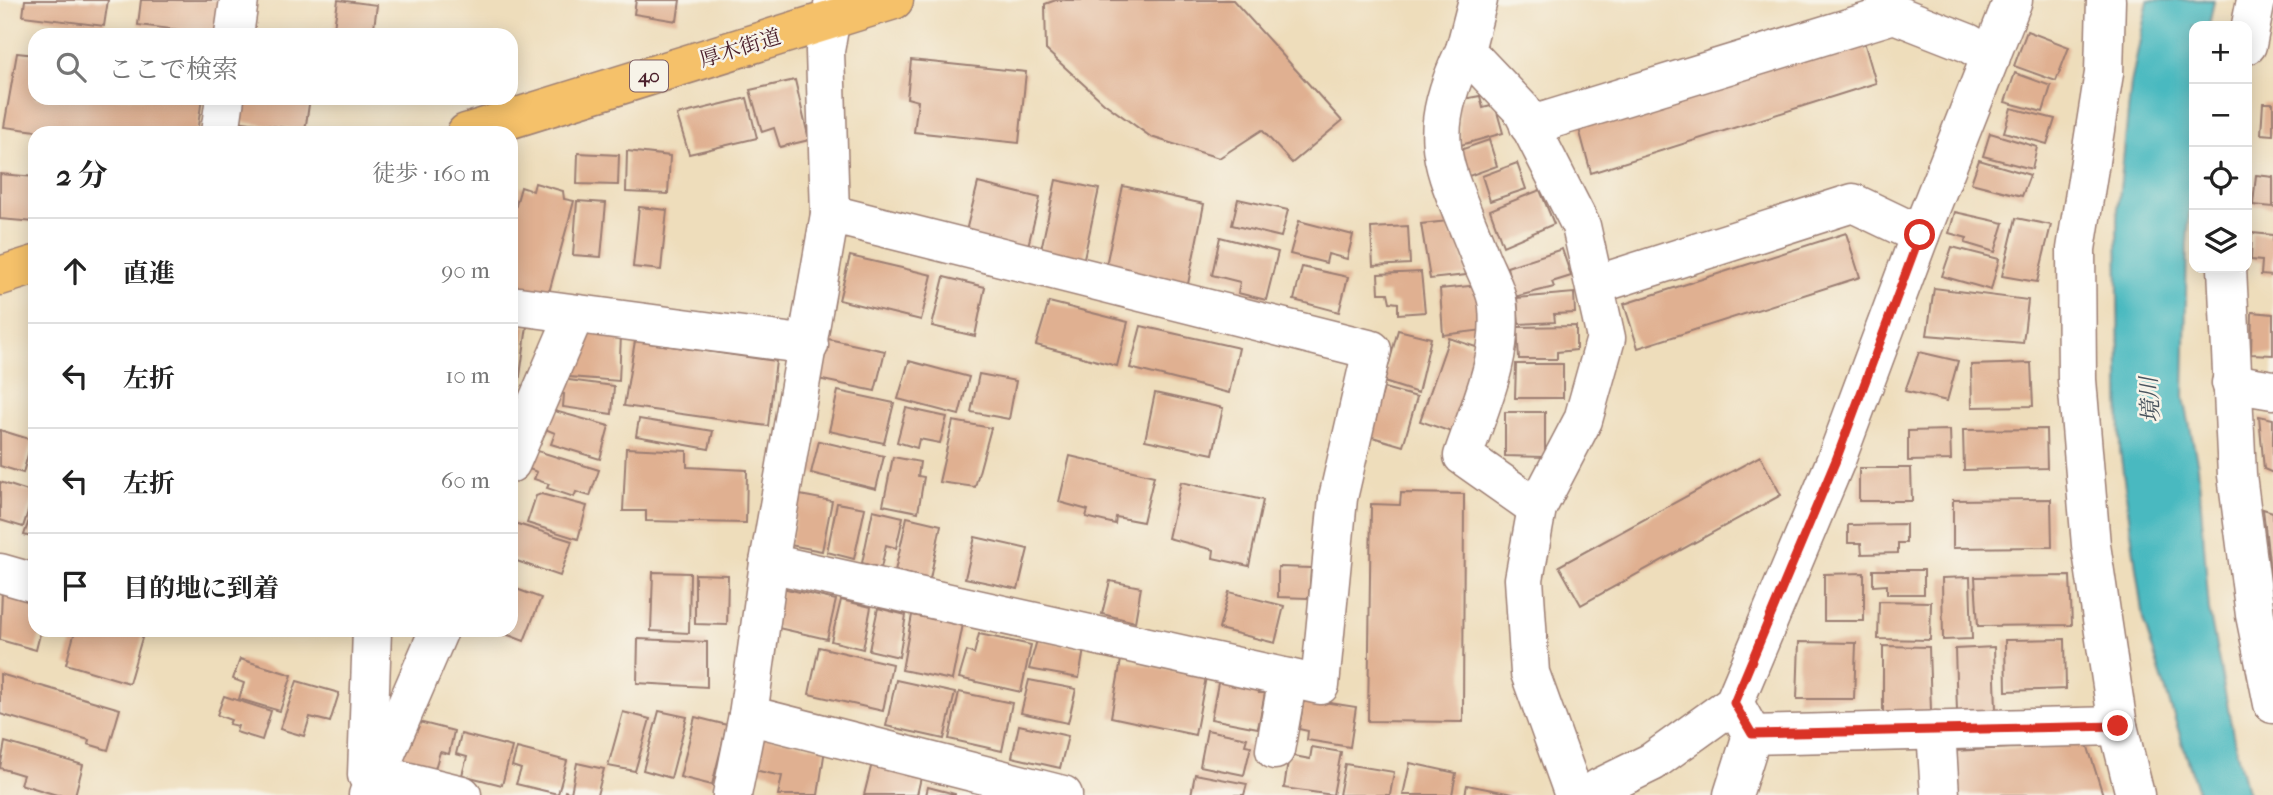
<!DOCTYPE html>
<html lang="ja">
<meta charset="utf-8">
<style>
body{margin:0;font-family:"IM FELL French Canon","Noto Serif JP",serif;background:#f2f2f2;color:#222}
.controls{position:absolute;right:21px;top:21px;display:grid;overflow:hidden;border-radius:14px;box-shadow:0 4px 18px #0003}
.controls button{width:63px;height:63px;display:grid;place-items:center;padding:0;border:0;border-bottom:2px solid #e0e0e0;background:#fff;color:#222;font:35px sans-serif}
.stop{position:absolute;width:21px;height:21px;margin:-16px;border:5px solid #d93025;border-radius:50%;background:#fff}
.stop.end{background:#d93025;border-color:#fff;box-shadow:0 2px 7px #0008}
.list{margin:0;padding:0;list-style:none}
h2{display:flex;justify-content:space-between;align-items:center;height:91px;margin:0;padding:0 28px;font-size:30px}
h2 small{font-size:23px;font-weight:400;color:#767676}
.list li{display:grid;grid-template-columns:46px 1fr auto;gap:21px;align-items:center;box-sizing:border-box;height:105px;padding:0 28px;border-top:2px solid #e0e0e0}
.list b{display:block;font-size:26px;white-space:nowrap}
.list em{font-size:23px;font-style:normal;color:#767676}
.icon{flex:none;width:38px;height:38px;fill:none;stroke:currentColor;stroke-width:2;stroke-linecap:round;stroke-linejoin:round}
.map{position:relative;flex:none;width:2273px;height:795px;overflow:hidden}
.search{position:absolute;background:#fff;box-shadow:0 4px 18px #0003;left:28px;top:28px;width:490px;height:77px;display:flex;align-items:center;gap:18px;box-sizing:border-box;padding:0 24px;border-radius:21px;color:#767676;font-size:26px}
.panel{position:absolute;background:#fff;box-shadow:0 4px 18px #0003;left:28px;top:126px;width:490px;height:511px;border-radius:21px}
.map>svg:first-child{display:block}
.water{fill:#4ab9c0;stroke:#4a6c76;stroke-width:2}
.building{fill:#e0b091}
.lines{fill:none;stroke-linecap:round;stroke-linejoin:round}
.minor-casing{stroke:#9c7e73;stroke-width:41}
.major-casing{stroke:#9c7e73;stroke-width:41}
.minor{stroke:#fff;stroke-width:38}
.major{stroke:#f5c16b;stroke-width:38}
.route{stroke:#d93025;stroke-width:9}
.labels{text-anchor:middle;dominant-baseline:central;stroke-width:5;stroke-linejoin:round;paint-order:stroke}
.shield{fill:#f7f3e8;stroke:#7e5f64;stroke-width:2}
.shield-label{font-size:19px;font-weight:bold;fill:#4a1f2b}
.street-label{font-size:21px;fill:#4a1f2b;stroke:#f7f3e8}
.water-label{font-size:23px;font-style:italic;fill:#4a555f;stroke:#f7f3e8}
</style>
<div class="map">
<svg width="2273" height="795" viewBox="0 0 2273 795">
<rect width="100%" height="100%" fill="#f7f3e8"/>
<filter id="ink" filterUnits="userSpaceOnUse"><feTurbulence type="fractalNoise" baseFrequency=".0143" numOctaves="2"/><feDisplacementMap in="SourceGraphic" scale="14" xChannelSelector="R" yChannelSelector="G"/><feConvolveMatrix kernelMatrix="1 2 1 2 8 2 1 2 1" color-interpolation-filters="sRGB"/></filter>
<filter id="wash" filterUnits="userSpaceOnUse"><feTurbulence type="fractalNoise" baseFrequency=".00686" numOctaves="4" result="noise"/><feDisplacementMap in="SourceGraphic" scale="28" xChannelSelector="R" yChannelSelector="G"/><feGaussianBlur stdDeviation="1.57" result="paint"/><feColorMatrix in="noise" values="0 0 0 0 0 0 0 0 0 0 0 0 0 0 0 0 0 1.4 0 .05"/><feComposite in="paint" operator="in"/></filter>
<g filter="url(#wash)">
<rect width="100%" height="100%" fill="#edb"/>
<polygon class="water" points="2148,0 2214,0 2209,26 2194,26 2194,154 2187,244 2184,398 2198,466 2209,610 2235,745 2248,795 2199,795 2143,619 2120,450 2117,218 2131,84"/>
<g id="blocks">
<g class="building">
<polygon points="25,0 108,0 104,26 23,16"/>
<polygon points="141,0 225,0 219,35 138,25"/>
<polygon points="338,0 377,5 373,35 333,35"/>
<polygon points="636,0 680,0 677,21 634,14"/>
<polygon points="1056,0 1233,0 1342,121 1292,163 1262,130 1219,158 1151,137 1104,103 1046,50 1045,4"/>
<polygon points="2027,31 2069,47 2056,81 2014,66"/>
<polygon points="1863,38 1876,83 1591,173 1578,125"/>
<polygon points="17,53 35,55 35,98 202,98 197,133 53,133 4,127"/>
<polygon points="911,60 1026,72 1019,143 914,132 918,101 907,98"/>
<polygon points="2015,73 2051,86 2043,112 2005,102"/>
<polygon points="795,80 809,140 780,147 774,128 762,132 750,90"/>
<polygon points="1480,96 1483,108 1495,105 1503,133 1461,145 1458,100"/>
<polygon points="234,98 310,98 305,131 230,120"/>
<polygon points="747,98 757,138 689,154 677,115"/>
<polygon points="2263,103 2273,103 2273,135 2261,134"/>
<polygon points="2011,108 2055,119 2047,144 2004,132"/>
<polygon points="1990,133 2037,147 2032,169 1983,156"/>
<polygon points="1489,140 1497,166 1466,177 1457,151"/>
<polygon points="627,151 670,156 668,194 626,192"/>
<polygon points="578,153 619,155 618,185 577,184"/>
<polygon points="1979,160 2030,175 2022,196 1971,183"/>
<polygon points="1517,163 1526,189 1490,201 1482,176"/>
<polygon points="0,174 35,177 35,222 0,219"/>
<polygon points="2256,175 2273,177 2273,207 2253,205"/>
<polygon points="1056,180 1099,189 1082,267 1039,259"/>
<polygon points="535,183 563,191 564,199 574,201 548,296 511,285 511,223 521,187 533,191"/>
<polygon points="978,183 1040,198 1026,254 964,239"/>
<polygon points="1123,186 1204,204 1187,289 1105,270"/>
<polygon points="1540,190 1554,224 1503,246 1490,210"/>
<polygon points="1238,199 1288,210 1281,237 1232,225"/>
<polygon points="577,201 606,203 601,257 573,255"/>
<polygon points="639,207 667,210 661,270 633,267"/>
<polygon points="1955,212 2004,223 1995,252 1965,243 1967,238 1949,233"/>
<polygon points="2016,218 2051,225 2037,282 2002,276"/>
<polygon points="1299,221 1353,235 1347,259 1328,254 1326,263 1290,254"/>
<polygon points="1448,221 1451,237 1459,236 1466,275 1430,279 1421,224"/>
<polygon points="1408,226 1410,264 1373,266 1371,228"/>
<polygon points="1846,233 1860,277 1638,348 1624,304"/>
<polygon points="2252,233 2273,235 2273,276 2261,275 2262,261 2251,260"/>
<polygon points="1220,237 1278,252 1266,300 1238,293 1240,282 1212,275"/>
<polygon points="1952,247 1999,259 1991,290 1942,276"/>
<polygon points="1562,249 1571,276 1552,282 1554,287 1514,297 1507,267"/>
<polygon points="850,256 932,275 921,320 839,300"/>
<polygon points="1302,267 1348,277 1339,312 1294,300"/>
<polygon points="1421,272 1425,312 1398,314 1398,303 1390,302 1388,293 1379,293 1378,274"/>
<polygon points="944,277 985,287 975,336 932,326"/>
<polygon points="1479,285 1484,330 1443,335 1440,289"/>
<polygon points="1934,288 2028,300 2023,343 1927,335"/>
<polygon points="1574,293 1575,313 1554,314 1555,322 1519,324 1517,298"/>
<polygon points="1049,302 1128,322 1117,366 1036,345"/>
<polygon points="2252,312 2273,314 2273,355 2251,354"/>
<polygon points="511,324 527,326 519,383 511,382"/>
<polygon points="1141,326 1239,348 1229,393 1130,368"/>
<polygon points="1576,326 1576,350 1557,352 1557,359 1519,359 1517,327"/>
<polygon points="1398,330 1431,338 1418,393 1384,382"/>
<polygon points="576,331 621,335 619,381 570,377"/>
<polygon points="1449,338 1485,350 1454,433 1420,421"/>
<polygon points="828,339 885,351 875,391 818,379"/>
<polygon points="635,341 776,361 768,426 624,406"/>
<polygon points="1919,352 1958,361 1947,401 1905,391"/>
<polygon points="909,361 969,377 959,415 898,399"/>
<polygon points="2031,363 2033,406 1972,407 1971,365"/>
<polygon points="1516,364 1563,364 1563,398 1515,398"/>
<polygon points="979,374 1016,381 1009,419 971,412"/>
<polygon points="561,379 614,386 612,414 563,407 564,394 559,394"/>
<polygon points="1384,388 1417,397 1403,446 1369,436"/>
<polygon points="838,391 894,403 884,443 829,431"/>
<polygon points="1155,393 1223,408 1213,454 1145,440"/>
<polygon points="906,408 947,417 940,443 919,439 917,448 897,442"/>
<polygon points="551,410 609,426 600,459 551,444 555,433 545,429"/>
<polygon points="1505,412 1545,412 1545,457 1505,456"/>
<polygon points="2259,416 2273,419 2273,473 2264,469"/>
<polygon points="639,419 713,431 709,449 636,436"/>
<polygon points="953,421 991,428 975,487 939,482"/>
<polygon points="2046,429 2047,468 1964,470 1963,430"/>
<polygon points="0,430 32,440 23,473 0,466"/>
<polygon points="1950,430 1951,460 1908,461 1908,431"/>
<polygon points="819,441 884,456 876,489 811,473"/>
<polygon points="626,448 687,451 687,467 747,470 746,523 646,521 646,511 623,511"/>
<polygon points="531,449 599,470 590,496 576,492 574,497 547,488 549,484 534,479 537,472 524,467"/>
<polygon points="1070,456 1154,476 1143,522 1116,517 1115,524 1086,517 1088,510 1059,502"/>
<polygon points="1760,456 1781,495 1581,605 1559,566"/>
<polygon points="893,457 920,462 918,476 924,477 918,512 883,505"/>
<polygon points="1859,468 1911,468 1912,501 1859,501"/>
<polygon points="0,482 34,493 23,527 0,520"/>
<polygon points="1181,482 1263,500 1249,566 1213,558 1214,550 1168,538"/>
<polygon points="1401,493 1464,494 1463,722 1368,721 1371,504 1400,505"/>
<polygon points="541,494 587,506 578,539 527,523 536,496"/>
<polygon points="800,495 832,501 822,551 790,545"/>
<polygon points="2051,499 2052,547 1953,548 1953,500"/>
<polygon points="35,503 35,538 24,535"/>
<polygon points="837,503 865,508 854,559 827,552"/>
<polygon points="2263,509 2273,512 2273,578 2271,578"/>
<polygon points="873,510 903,517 896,548 886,545 881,568 862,563"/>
<polygon points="907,517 941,525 930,579 895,571"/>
<polygon points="511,522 572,541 560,576 511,559"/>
<polygon points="1906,524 1906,543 1898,543 1898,553 1862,554 1861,543 1848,543 1848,525"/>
<polygon points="975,537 1028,549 1018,589 965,578"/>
<polygon points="1278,567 1311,568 1309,598 1278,597"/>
<polygon points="1873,570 1924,570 1924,594 1887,594 1887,585 1873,586"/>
<polygon points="653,572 690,573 689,633 651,631"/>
<polygon points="1864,573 1864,621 1824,621 1824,574"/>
<polygon points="695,574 728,575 727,625 695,624"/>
<polygon points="2070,576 2072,625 1978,626 1975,577"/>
<polygon points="1970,577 1972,639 1943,640 1942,578"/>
<polygon points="1110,581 1141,587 1135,622 1102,614"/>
<polygon points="511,587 541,598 524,641 495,630 511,630"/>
<polygon points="782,588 836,600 827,639 774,627"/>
<polygon points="2,592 35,602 35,630 41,630 36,650 0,640"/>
<polygon points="1229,592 1284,606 1275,643 1219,629"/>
<polygon points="841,600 871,607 863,649 831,641"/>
<polygon points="1879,601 1931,602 1930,640 1878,639"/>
<polygon points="878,608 906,615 899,657 869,650"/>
<polygon points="912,615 963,624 952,680 902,670"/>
<polygon points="82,630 144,631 129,683 66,664 75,631"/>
<polygon points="979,634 1031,645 1021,692 959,678 967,651 974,654"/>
<polygon points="638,639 707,642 707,687 637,683"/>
<polygon points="2065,639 2066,689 2006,691 2005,640"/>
<polygon points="1037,640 1084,649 1079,678 1029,669"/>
<polygon points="1799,642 1856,643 1854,699 1797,699"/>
<polygon points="1883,646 1929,647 1931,712 1883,712"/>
<polygon points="819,647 892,664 883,711 809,694"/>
<polygon points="1994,647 1996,711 1957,712 1955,649"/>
<polygon points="240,659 292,675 280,711 239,699 244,683 233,679"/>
<polygon points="1121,660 1206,677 1195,735 1111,717"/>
<polygon points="0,674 120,709 108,750 88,744 89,740 0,714"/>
<polygon points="1219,678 1260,686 1259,693 1265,693 1258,728 1211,719"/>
<polygon points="896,680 955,693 944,739 886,726"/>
<polygon points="1029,680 1076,689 1068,723 1021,713"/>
<polygon points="297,681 339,693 330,722 310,717 304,736 280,729"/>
<polygon points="959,692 1012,703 1002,751 949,739"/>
<polygon points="224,696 271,711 262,740 236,732 238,726 229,724 231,720 217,715"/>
<polygon points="1304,699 1356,707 1350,747 1307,740 1308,731 1299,729"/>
<polygon points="659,711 687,717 671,778 643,770"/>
<polygon points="623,712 650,719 635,771 608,766"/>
<polygon points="695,717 727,725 712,785 680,777"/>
<polygon points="411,720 454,731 449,754 440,752 434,772 397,763"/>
<polygon points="1019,725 1068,736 1060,768 1012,757"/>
<polygon points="1207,730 1247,738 1245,745 1251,746 1244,775 1200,766"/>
<polygon points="461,734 512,747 502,785 462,775 467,757 456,754"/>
<polygon points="761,736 825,749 818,795 778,795 782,776 754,770"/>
<polygon points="5,742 83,765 75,795 57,795 20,784 23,775 0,768"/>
<polygon points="2087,744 2103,795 1956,795 1954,751"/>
<polygon points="1312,747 1341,752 1333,795 1284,788 1289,755 1310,759"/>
<polygon points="517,748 567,761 558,794 516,784 521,769 512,766"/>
<polygon points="577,763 604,769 597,795 564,795 565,791 571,793"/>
<polygon points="872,763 922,773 917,795 864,795"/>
<polygon points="1410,763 1456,773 1452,795 1403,795"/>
<polygon points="1345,764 1394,772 1390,795 1339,795"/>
<polygon points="1195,774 1247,784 1244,795 1191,795"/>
<polygon points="1467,785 1513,794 1513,795 1465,795"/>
<polygon points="928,787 955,794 955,795 926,795"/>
</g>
</g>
</g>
<g filter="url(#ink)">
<use href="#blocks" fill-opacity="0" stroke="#9c7e73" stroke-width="2"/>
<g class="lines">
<g class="minor-casing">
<g id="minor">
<polyline points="1478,0 1465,50 1522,110 1581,226 1606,338 1583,420 1537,508 1524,579 1530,673 1574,795"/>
<polyline points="2106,0 2104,73 2076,249 2077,380 2091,545 2118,726 2135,795"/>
<polyline points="234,35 239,0"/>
<polyline points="2247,45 2256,0"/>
<path d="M1465 50C1420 145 1447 168 1480 257 1486 272 1497 291 1498 307 1503 359 1479 408 1463 456L1537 508"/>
<polyline points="1529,126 1894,14 1968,43 1991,57"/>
<polyline points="220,133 225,98"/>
<polyline points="2227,268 2237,475 2255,615 2273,704"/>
<polyline points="1595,285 1853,203 1920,235"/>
<polyline points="511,305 809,345"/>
<polyline points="2231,383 2273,390"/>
<polyline points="511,463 575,314"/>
<polyline points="769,563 1320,685 1338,498 1372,350 830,214"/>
<polyline points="0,573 35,583"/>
<polyline points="1734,703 1752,735 2118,726"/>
<polyline points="748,715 1063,795"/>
<polyline points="1936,730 1940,795"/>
<polyline points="1275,750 1288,678"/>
<polyline points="376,774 462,795"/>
<polyline points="367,775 372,630"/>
<polyline points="368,795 439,630"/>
<polyline points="732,795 748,715 769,563 830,214 825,51 834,0"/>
<polyline points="1596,795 1599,788 1652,762 1734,703 1836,460 1920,235 2013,0"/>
<polyline points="1733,795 1752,735"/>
</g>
</g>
<g class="major-casing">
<g id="major">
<polyline points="466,133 894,0"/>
<polyline points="0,276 35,265"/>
</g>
</g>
<use href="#minor" class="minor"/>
<use href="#major" class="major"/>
</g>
</g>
<g class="lines" filter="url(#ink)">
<polyline class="route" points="1920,235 1836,460 1734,703 1752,734 2118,726"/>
</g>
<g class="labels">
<rect class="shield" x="630" y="60.5" width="38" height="31" rx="5"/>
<g class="shield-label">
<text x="649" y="76">40</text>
</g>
<g class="street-label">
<text transform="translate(740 48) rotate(-17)">厚木街道</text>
</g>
<g class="water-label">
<text transform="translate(2150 400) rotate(-93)">境川</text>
</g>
</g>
</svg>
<div class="controls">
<button>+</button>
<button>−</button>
<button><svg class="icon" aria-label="locate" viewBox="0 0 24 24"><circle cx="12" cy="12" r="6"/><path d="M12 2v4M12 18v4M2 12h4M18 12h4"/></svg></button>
<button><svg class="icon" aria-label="layers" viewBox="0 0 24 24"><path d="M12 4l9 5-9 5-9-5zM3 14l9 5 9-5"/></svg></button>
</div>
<div class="stop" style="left:1920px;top:235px"></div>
<div class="stop end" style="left:2118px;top:726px"></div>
<div class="search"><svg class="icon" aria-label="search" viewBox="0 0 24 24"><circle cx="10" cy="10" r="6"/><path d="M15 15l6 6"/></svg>ここで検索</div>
<section class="panel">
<h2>2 分<small>徒歩 · 160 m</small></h2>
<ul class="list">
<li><svg class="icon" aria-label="ahead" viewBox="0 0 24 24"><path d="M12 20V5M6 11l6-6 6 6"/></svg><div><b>直進</b></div><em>90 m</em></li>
<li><svg class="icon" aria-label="left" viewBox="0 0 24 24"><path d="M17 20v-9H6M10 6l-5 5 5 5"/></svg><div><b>左折</b></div><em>10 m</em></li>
<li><svg class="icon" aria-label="left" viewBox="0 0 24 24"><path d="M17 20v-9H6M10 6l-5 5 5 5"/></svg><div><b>左折</b></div><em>60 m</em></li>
<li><svg class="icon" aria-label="arrive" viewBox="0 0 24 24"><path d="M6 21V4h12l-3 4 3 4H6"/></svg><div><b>目的地に到着</b></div></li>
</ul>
</section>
</div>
